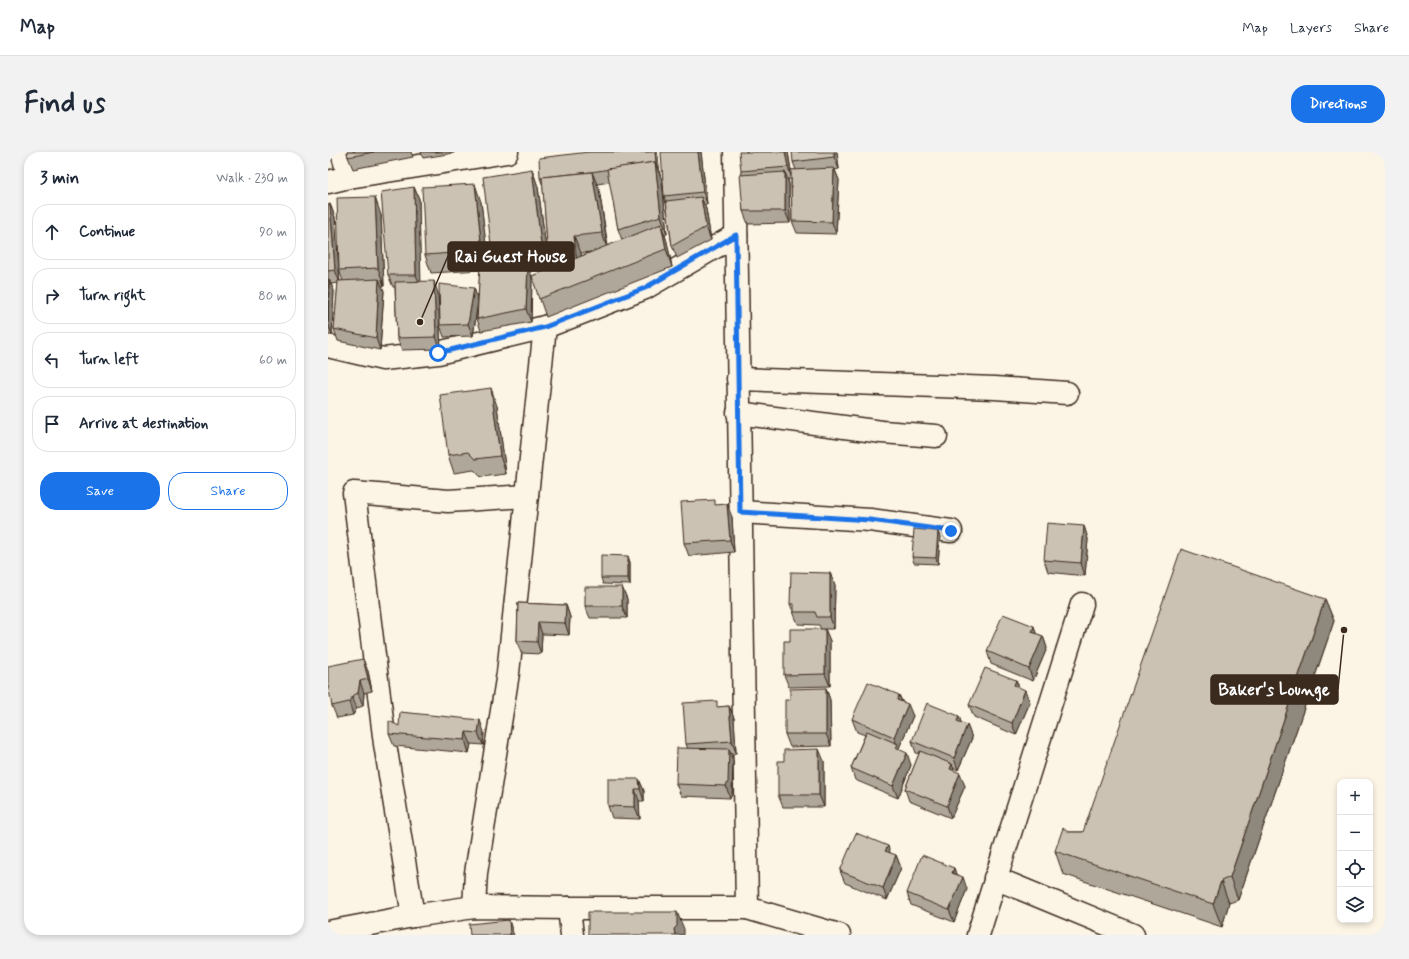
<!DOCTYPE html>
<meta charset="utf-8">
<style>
body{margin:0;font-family:Mynerve,sans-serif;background:#f2f2f3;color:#1f2937}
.controls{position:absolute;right:12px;bottom:12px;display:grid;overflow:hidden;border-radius:8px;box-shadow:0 2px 6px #0003}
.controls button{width:36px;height:36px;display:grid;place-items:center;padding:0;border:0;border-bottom:1px solid #e0e1e3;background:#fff;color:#1f2937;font:20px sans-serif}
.stop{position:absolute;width:12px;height:12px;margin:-9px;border:3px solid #1a73e8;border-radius:50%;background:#fff}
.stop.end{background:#1a73e8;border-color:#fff;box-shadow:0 1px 4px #0008}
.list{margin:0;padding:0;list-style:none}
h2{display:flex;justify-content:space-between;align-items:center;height:52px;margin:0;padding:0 16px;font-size:17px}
h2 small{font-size:13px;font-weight:400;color:#747a83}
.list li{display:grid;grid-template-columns:26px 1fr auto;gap:12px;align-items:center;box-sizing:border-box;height:56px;margin:0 8px 8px;padding:0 8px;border:1px solid #e0e1e3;border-radius:16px}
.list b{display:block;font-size:15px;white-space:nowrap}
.list em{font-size:13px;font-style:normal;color:#747a83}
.actions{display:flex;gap:8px;padding:12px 16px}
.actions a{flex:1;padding:9px 0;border:1px solid #1a73e8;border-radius:16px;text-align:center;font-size:14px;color:#1a73e8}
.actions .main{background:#1a73e8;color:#fff}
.icon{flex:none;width:22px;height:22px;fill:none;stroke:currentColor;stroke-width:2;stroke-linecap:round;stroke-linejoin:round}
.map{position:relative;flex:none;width:1057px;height:783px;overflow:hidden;border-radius:16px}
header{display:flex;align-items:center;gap:24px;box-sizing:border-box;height:56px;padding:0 20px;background:#fff;border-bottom:1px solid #e0e1e3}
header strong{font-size:19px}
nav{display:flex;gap:22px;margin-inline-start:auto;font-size:14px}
.intro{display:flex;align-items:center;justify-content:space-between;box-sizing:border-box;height:96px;padding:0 24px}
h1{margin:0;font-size:28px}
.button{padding:10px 18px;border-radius:16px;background:#1a73e8;color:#fff;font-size:14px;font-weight:700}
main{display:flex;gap:24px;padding:0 24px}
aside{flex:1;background:#fff;border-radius:16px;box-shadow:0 2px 6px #0003}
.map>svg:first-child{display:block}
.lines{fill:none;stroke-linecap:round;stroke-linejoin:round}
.minor-casing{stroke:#3b2a1e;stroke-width:25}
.minor{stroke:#fcf5e5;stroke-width:22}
.wall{fill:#afa79a;stroke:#3b2a1e;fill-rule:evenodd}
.shaded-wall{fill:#8f887d;stroke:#3b2a1e}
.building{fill:#ccc2b3;stroke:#3b2a1e}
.route{stroke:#1a73e8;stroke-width:5}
.leader{fill:none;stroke:#3b2a1e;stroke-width:1.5}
.callout-dot{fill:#3b2a1e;stroke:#fcf5e5;stroke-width:1.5}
.callout{fill:#3b2a1e;stroke:#3b2a1e;stroke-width:1.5}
.callout-label{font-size:17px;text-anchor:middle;font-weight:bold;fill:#fff}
</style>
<header>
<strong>Map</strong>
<nav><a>Map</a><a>Layers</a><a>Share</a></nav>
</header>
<div class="intro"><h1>Find us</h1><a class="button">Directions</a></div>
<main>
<aside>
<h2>3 min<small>Walk · 230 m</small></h2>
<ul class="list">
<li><svg class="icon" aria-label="ahead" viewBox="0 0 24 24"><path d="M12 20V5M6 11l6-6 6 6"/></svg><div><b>Continue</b></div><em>90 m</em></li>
<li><svg class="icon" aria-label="right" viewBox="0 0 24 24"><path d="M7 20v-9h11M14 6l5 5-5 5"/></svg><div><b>Turn right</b></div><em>80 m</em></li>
<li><svg class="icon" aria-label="left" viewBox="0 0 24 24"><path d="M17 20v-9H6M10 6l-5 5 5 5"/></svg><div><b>Turn left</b></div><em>60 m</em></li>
<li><svg class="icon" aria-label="arrive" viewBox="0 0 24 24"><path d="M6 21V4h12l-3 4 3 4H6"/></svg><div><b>Arrive at destination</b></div></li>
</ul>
<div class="actions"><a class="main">Save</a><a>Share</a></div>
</aside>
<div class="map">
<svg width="1057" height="783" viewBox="0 0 1057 783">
<rect width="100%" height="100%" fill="#fcf5e5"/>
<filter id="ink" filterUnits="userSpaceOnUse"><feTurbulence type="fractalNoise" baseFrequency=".025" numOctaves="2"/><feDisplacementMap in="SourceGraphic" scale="8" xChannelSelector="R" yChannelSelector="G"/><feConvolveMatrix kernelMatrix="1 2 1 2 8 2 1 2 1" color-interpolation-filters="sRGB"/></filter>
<g filter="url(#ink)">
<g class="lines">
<g class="minor-casing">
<g id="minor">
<polyline points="14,0 21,25"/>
<polyline points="407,0 419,756"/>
<polyline points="0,30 21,25 179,0"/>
<polyline points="0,194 55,207 110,201 217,175"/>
<polyline points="410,227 667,236 739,241"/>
<polyline points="410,261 554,280 608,284"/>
<polyline points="412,360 542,368 623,379"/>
<polyline points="667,726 805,783"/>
<polyline points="146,755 148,721 180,521 217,175 317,136 408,83"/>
<polyline points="241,756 244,783"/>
<polyline points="85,764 57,592 26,341 120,349 199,344"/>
<polyline points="0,780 85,764 146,755 241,756 419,756 511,783"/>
<polyline points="650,783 754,452"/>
</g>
</g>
<use href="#minor" class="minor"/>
</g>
<g class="wall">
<polygon points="19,0 83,0 85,5 25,17 20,5"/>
<polygon points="93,0 126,0 126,1 95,6"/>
<path d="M261 0H329L330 5 332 24 334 28 339 82 337 83 339 90 344 115 218 165 204 124 217 119H202L204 126 203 170 153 179 149 167 150 152 145 184 116 185 112 173 146 136 150 148 152 118 103 121 97 103 153 50 160 112 168 113 164 101 204 17 210 35 221 118 225 116 220 104 215 34 212 26ZM282 30 290 77 294 88 280 94 271 37 269 32ZM263 100 253 104V101Z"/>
<polygon points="373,0 379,52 376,53 378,57 383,88 349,106 344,94 338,51 336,44"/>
<polygon points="460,0 463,18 468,18 465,10 509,0 511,17 507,18 511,28 508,82 469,81 464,69 463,27 460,27 461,32 462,71 420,72 415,59 414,22 413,19"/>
<polygon points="86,35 91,47 92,129 110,141 113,197 74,198 69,186 67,135 65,135 60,123"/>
<polygon points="2,52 7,65 11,129 15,129 11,118 53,63 56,134 54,134 56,139 52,198 10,189 6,177 10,131 3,132 6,139 4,183 0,183 0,53"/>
<polygon points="169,254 178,322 153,325 146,318 126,321 120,303"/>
<polygon points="389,353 404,365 406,400 361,404 356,391"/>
<polygon points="756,374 760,387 757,424 720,420 716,408"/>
<polygon points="612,385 610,412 586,411 584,405"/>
<polygon points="302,410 302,433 275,432 273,426"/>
<polygon points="502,421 507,433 506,477 497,477 502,489 502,534 461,535 456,523 462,489 493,477 491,473 470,472 462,452"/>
<polygon points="294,435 299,447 299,466 262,466 257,454"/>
<polygon points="997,447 1006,469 910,748 901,751 894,775 735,722 727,699 740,680 755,680"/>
<polygon points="190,451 238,453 242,465 241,483 214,482 213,502 193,501 189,489"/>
<polygon points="708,482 715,484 719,496 705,529 663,512 659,499"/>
<polygon points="40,519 44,539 36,541 35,554 29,556 25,563 9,566 4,554"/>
<polygon points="688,528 691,535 702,550 688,583 646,565 641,553"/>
<polygon points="498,536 502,548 503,594 462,595 457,582 462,548"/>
<polygon points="571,543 574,549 585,564 571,596 572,598 583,613 570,646 527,628 523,616 537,583 529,580 524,567"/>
<polygon points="401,554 406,566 408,601 402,602 405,609 404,643 402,646 353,644 348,632 360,597 358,592 391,555"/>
<polygon points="631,564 633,571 639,573 644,586 630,618 625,616 626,619 637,634 623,666 581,649 577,637 591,602 588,601 584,589"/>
<polygon points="71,574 156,580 155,593 143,592 141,601 66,594 61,582"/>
<polygon points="496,609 496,655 455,655 450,643"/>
<polygon points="311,627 316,639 316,649 311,649 312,667 284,666 280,654"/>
<polygon points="568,703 573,716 559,748 517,731 512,719"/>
<polygon points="626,716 628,723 639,737 626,770 583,753 579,741"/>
</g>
<g class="shaded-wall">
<polygon points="327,0 329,0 330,5 332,24 328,11"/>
<polygon points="370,0 373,0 379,52 375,40"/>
<polygon points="457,0 460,0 464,27 460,15"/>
<polygon points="506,0 509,0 511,17 506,5"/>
<polygon points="327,10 334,28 339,82 333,64"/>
<polygon points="506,16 511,28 508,82 504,70"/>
<polygon points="204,17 210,35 221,119 214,101"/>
<polygon points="264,20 271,37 280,99 274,81"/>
<polygon points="457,20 461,32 462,71 457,59"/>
<polygon points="147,32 153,50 161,117 154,99"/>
<polygon points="86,35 91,47 93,135 88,123"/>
<polygon points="47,45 53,63 56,134 50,116"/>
<polygon points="373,45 378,57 383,88 378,75"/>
<polygon points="2,52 7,65 12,131 7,118"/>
<polygon points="333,72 339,90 344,115 338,97"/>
<polygon points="246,84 253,101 254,121 248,104"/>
<polygon points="200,114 204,126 203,170 198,157"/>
<polygon points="1,127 6,139 4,183 0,171"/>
<polygon points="51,127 56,139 52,198 48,186"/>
<polygon points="106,129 110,141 113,197 108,185"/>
<polygon points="146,136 150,149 145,184 140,172"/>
<polygon points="163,236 169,254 178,322 172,304"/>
<polygon points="399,352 404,365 406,400 402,388"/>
<polygon points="756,374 760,387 757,424 753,411"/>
<polygon points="610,379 612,385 610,412 608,406"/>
<polygon points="300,404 302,410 302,433 300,426"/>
<polygon points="502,421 507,433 506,477 502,465"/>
<polygon points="294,435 299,447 299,466 294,454"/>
<polygon points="997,447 1006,469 910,748 902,725"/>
<polygon points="238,453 242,465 241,483 237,471"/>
<polygon points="210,470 214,482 213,502 209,490"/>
<polygon points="706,474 710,487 704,480"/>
<polygon points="497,477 502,489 502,534 497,522"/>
<polygon points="715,484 719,496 705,529 701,517"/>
<polygon points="35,507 40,519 44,539 40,527"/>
<polygon points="688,528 693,540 686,533"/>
<polygon points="32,529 36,541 35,554 30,541"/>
<polygon points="498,536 502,548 503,594 498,582"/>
<polygon points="697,538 702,550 688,583 684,571"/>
<polygon points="571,543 576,555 569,548"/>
<polygon points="24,544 29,556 25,563 21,550"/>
<polygon points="580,552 585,564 571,596 574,604 568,596 569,593 566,585"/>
<polygon points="401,554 406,566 408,601 404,589"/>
<polygon points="631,564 635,576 629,569"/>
<polygon points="152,568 156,580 155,593 150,581"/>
<polygon points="639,573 644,586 630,618 626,606"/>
<polygon points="138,580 143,592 141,601 137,588"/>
<polygon points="401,597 405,609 404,643 402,646 398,634"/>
<polygon points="491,597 496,609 496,655 491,643"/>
<polygon points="579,601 583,613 570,646 565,634"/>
<polygon points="624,612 628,624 622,617"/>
<polygon points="632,621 637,634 623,666 619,654"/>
<polygon points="311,627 316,639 316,649 312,637"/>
<polygon points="307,637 311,649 312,667 307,655"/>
<polygon points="560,694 564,706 557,699"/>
<polygon points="568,703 573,716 559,748 555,736"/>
<polygon points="626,716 630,728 624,721"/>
<polygon points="635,725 639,737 626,770 621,758"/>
<polygon points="893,729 901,751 894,775 885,752"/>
<polygon points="349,760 356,777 356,783 347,783 346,777"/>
<polygon points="181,768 185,781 186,783 182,783"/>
</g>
<g class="building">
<polygon points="19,0 46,0 20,5"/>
<polygon points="261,0 327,0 328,11 327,10 263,20 214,25 215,26 212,26 211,6"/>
<polygon points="333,0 370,0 375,40 336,44"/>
<polygon points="411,0 457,0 460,15 413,19"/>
<polygon points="464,0 506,0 506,5 465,10"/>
<polygon points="327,10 333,64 290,77 279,17"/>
<polygon points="506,16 504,70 464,69 463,18"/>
<polygon points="204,17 214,101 164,101 155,25"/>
<polygon points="264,20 274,81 246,84 248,104 220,104 214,25"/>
<polygon points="457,20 457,59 415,59 412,23"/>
<polygon points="147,32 154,99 97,103 94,35"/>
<polygon points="86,35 88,123 60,123 53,40"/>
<polygon points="47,45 50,116 11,118 9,46"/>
<polygon points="373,45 378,75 344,94 338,49"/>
<polygon points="2,52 7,118 0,119 0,53"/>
<polygon points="333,72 338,97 211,147 204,124"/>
<polygon points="152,112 200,114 198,157 149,167"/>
<polygon points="0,127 1,127 0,170"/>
<polygon points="51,127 48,186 6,177 10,129"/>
<polygon points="106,129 108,185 69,186 67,130"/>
<polygon points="111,132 146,136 140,172 112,173"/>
<polygon points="163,236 172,304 147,307 140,300 120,303 112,243"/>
<polygon points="387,348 387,353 399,352 402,388 356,391 353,350"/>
<polygon points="719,371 756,374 753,411 716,408"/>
<polygon points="586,377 610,379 608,406 584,405"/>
<polygon points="853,397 997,447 902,725 893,729 885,752 727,699 735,676 740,680 755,680"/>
<polygon points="273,403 300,404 300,426 273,426"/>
<polygon points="463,420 502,421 502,465 489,465 487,460 466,460 466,452 462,452"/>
<rect x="257" y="435" width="37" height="19"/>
<polygon points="190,451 238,453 237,471 210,470 209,490 189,489"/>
<polygon points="675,462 706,474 704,480 715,484 701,517 659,499"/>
<polygon points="462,477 497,477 497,522 456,523 456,489 462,489"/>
<polygon points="35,507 40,527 32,529 30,541 24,544 21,550 4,554 0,533 0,514"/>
<polygon points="657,516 688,528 686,533 697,538 684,571 641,553"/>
<polygon points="540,530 571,543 569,548 580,552 566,585 524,567"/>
<polygon points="498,536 498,582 457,582 457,548 462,548 462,537"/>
<polygon points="389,549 389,555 401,554 404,589 358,592 355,551"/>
<polygon points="599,551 631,564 629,569 639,573 626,606 584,589"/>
<polygon points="72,560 152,568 150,581 138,580 137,588 61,582 61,569 71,574"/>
<polygon points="539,579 570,592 568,596 579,601 565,634 523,616"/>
<polygon points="349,596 401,597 400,630 398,634 348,632"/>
<polygon points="491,597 491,643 450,643 450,609 456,609 456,598"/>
<polygon points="592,599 624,612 622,617 632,621 619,654 577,637"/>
<polygon points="280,627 311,627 312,637 307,637 307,655 280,654"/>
<polygon points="528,681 560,694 557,699 568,703 555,736 512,719"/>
<polygon points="594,703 626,716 624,721 635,725 621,758 579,741"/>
<polygon points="260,760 349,760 349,774 346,777 347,783 260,783"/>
<polygon points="181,768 182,783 142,783 141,772"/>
</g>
</g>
<g class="lines" filter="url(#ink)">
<polyline class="route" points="110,201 217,175 317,136 408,83 412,360 542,368 623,379"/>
</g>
<path class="leader" d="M92 170L120 104M1016 478L1010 537"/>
<g class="callout-dot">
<circle cx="92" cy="170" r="4"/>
<circle cx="1016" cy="478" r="4"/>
</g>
<g class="callout">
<rect x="120" y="90" width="126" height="29" rx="4"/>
<rect x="883" y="523" width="127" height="29" rx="4"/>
</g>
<g class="callout-label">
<text x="183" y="110">Rai Guest House</text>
<text x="946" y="543">Baker's Lounge</text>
</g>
</svg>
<div class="controls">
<button>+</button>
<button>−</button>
<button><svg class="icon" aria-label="locate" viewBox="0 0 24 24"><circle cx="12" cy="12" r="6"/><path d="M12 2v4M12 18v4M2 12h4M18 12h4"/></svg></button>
<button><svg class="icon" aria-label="layers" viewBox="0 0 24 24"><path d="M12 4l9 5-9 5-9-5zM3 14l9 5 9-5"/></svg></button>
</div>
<div class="stop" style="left:110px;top:201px"></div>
<div class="stop end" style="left:623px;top:379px"></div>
</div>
</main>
